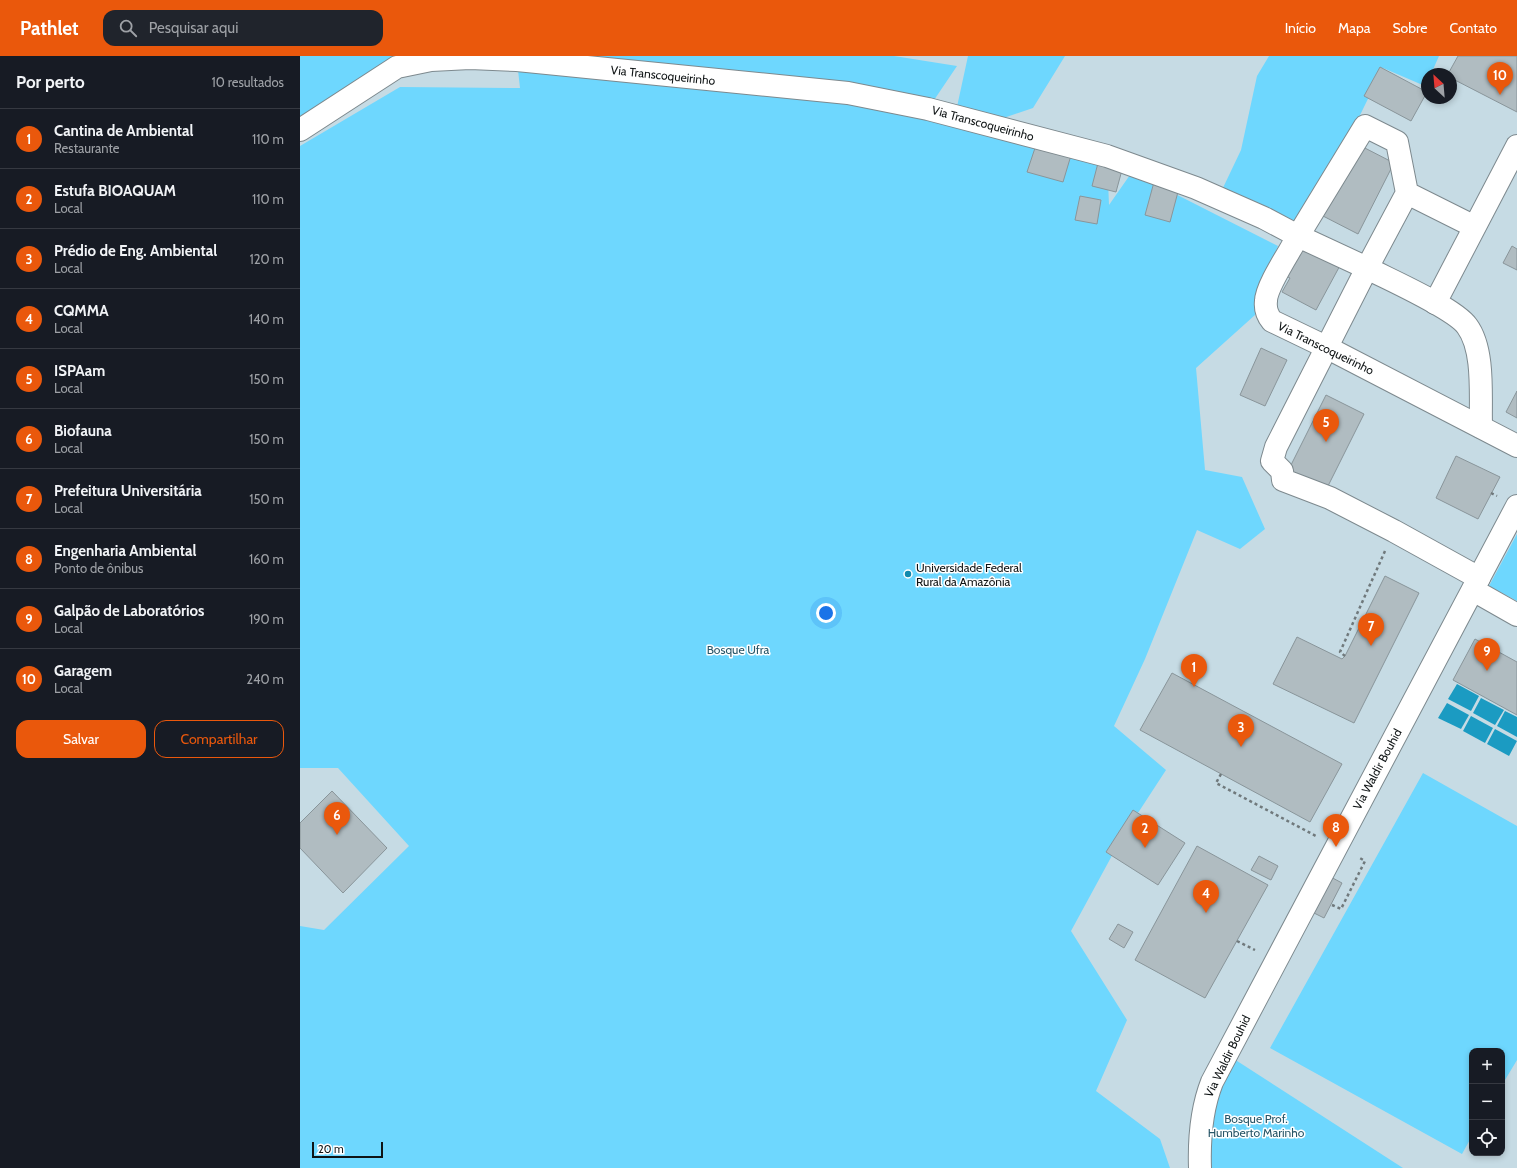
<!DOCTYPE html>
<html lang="pt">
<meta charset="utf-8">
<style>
body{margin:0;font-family:Cabin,sans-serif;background:#20242c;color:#f1f3f6}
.controls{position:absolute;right:12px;bottom:12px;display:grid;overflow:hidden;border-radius:8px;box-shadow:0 2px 6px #0003}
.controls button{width:36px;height:36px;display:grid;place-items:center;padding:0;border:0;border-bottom:1px solid #363941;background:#171b24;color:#f1f3f6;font:20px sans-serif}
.compass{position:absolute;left:1121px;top:12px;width:36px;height:36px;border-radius:50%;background:#171b24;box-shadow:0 2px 6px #0003;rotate:334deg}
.scale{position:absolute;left:12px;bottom:10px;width:71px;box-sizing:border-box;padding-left:4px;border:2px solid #0f1415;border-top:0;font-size:11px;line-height:14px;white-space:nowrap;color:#0f1415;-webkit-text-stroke:3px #fff;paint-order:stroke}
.you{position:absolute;left:526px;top:557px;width:14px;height:14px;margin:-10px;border:3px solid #fff;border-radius:50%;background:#1a73e8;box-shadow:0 0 0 6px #1a73e833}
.badge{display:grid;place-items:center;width:26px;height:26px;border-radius:50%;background:#ea580c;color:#fff;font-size:13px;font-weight:700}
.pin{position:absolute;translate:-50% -33px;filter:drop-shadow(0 1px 2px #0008)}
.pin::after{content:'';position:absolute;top:21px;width:14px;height:12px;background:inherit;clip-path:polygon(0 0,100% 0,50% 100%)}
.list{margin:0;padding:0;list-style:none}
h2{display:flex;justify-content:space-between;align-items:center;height:52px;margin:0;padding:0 16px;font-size:17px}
h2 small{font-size:13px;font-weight:400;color:#9ea1a6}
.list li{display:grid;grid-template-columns:26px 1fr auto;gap:12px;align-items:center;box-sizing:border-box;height:60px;padding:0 16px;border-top:1px solid #363941}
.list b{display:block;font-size:15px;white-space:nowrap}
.list p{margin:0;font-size:13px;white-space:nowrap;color:#9ea1a6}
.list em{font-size:13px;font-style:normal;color:#9ea1a6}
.actions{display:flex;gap:8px;padding:12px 16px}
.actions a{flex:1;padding:9px 0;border:1px solid #ea580c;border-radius:12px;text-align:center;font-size:14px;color:#ea580c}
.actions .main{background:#ea580c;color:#fff}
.icon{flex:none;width:22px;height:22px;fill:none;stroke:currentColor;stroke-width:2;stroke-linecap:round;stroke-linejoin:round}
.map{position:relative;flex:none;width:1217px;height:1112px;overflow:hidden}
header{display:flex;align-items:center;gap:24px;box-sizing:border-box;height:56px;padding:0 20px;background:#ea580c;color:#fff}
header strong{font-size:19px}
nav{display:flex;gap:22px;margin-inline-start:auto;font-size:14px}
.search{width:280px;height:36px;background:#20242c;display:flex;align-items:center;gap:10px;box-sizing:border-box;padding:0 14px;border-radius:12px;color:#9ea1a6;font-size:15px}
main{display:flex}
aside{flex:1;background:#171b24}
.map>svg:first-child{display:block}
.built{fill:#c6dbe4;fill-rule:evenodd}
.green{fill:#6ed7fe}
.water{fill:#1b9bc2}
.building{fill:#b0bcc1;stroke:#89959a}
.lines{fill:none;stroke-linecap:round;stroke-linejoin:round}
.minor-casing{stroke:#7d898e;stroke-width:24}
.path{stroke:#70797c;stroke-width:2.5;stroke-dasharray:3 3;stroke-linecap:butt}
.minor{stroke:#fff;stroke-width:22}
.poi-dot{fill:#1189ad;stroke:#fff;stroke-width:1.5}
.labels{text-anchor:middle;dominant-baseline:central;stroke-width:3;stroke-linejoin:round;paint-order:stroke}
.street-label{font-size:12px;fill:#0f1415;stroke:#fff}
.poi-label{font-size:12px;fill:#0f1415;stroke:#fff;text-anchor:start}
.park-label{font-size:12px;fill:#285668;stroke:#fff}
</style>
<header>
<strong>Pathlet</strong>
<div class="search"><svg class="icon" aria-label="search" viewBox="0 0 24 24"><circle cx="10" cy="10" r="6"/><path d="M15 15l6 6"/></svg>Pesquisar aqui</div>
<nav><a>Início</a><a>Mapa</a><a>Sobre</a><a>Contato</a></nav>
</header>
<main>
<aside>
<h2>Por perto<small>10 resultados</small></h2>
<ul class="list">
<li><span class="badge">1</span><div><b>Cantina de Ambiental</b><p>Restaurante</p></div><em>110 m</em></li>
<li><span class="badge">2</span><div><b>Estufa BIOAQUAM</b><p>Local</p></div><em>110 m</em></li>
<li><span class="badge">3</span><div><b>Prédio de Eng. Ambiental</b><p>Local</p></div><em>120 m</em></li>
<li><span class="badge">4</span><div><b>CQMMA</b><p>Local</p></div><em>140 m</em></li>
<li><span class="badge">5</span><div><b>ISPAam</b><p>Local</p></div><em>150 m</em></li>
<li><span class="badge">6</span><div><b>Biofauna</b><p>Local</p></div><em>150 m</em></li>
<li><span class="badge">7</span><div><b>Prefeitura Universitária</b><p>Local</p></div><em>150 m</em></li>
<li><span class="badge">8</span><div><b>Engenharia Ambiental</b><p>Ponto de ônibus</p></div><em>160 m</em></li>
<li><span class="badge">9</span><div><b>Galpão de Laboratórios</b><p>Local</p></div><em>190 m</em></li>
<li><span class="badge">10</span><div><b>Garagem</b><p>Local</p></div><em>240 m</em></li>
</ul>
<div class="actions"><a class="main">Salvar</a><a>Compartilhar</a></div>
</aside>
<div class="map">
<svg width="1217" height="1112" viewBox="0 0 1217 1112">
<rect width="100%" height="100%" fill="#d8e5ea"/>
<path class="built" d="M0 0H1217V1112H0ZM1127 18H1151V42H1127ZM1172 995H1202V1097H1172Z"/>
<g class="green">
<polygon points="0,0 594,0 657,10 628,53 655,60 668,0 765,0 733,52 686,68 807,100 809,149 832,116 978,190 959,232 955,259 896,312 905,414 942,421 965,473 940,493 897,474 845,603 814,670 866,714 821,783 771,875 827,964 796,1035 860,1083 870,1112 0,1112 0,870 24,874 109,790 38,712 0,712 0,90 100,31 220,32 217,5 92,11 0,65"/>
<polygon points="969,0 1139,0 1131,18 1127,18 1125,30 1083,12 1043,94 998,170 921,136 941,94 957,20"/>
<polygon points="1217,478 1217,545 1189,530"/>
<polygon points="1123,717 1217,770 1217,1004 1202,1029 1202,995 1172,995 1172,1080 1162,1098 970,992"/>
<polygon points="934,1003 1103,1112 911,1112 910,1082 914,1048"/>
</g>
<g class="water">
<polygon points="1157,628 1179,640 1171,655 1148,643"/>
<polygon points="1181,642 1204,654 1195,669 1173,657"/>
<polygon points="1147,647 1169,659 1161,673 1138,662"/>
<polygon points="1205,655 1217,661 1217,681 1197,670"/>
<polygon points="1171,660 1193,672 1185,687 1163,675"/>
<polygon points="1195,673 1217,685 1209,700 1187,688"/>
</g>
<g class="building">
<polygon points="1158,0 1217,0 1217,56 1151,22 1151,18 1148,18"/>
<polygon points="1080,11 1127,36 1111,65 1064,40"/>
<polygon points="737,86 772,96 763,126 727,116"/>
<polygon points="1059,89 1094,107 1058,178 1023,160"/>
<polygon points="798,107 822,114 816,136 792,130"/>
<polygon points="854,126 879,132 870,166 845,159"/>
<polygon points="780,140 801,144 797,168 775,164"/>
<polygon points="999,181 1043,204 1016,254 982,236 990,222 980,217"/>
<polygon points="1212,190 1217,193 1217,214 1203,207"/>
<polygon points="961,292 987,304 965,350 940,339"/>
<polygon points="1217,335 1217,362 1206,356"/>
<polygon points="1026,339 1064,358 1026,434 988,415"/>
<polygon points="1156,400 1200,421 1178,463 1136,442"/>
<polygon points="1085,520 1119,537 1054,667 973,628 997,581 1042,603 1045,600"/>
<polygon points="1175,583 1217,606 1217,659 1153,624"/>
<polygon points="872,617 1042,708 1010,766 840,674"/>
<polygon points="32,735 87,792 43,837 0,792 0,767"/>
<polygon points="833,754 885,787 858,829 806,796"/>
<polygon points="897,790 968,829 905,942 835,904"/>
<polygon points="959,800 978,810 971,824 951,814"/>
<polygon points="1027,819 1042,827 1024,862 1008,854"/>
<polygon points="818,868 833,876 824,892 809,883"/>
</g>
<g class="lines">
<g class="minor-casing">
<g id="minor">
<path d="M0 74 97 11 131 4 170 2 217 4 548 37 628 53 807 100 896 132 964 162 998 180C991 194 966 230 966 245 965 253 967 259 972 265L1026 291 1217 390"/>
<polyline points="1107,137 1067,212 998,180 1065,70 1097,86 1107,137 1173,170"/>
<polyline points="1135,247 1217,90"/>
<path d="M1179 522 1094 475 1030 442 983 424 982 415 972 405 976 391 1067 212C1090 224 1154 252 1167 270 1185 294 1180 342 1181 371"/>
<polyline points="1173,534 1217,559"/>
<path d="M900 1112C899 1082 901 1054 912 1026L1217 450"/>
</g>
</g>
<g class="path">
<polyline points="1191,437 1197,440"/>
<polyline points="1045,600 1040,596 1085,495"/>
<polyline points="921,718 916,727 1016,780"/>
<polyline points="1032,849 1041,853 1065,805 1058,801"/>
<polyline points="937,885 955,894"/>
</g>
<use href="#minor" class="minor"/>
</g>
<circle class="poi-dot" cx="608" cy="518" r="4"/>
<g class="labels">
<g class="street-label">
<text transform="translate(363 19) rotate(6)">Via Transcoqueirinho</text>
<text transform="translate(683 67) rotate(15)">Via Transcoqueirinho</text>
<text transform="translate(1026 292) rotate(26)">Via Transcoqueirinho</text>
<text transform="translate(1077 713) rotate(-62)">Via Waldir Bouhid</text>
<text transform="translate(927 1000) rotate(-64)">Via Waldir Bouhid</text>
</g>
<g class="poi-label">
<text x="616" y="511">Universidade Federal<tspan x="616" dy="14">Rural da Amazônia</tspan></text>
</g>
<g class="park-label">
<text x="438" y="593">Bosque Ufra</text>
<text x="956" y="1062">Bosque Prof.<tspan x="956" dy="14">Humberto Marinho</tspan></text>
</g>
</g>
</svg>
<div class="controls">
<button>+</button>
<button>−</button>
<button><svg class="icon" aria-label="locate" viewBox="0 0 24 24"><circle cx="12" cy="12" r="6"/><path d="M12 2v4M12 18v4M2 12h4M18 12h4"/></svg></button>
</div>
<svg class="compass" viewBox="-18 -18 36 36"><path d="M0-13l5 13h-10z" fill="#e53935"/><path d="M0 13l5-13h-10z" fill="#9ea1a6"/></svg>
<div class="scale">20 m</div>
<div class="you"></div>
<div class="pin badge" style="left:894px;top:631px">1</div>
<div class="pin badge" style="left:845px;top:792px">2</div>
<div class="pin badge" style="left:941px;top:691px">3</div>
<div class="pin badge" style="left:906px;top:857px">4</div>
<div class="pin badge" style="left:1026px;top:386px">5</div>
<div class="pin badge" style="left:37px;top:779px">6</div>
<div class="pin badge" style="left:1071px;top:590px">7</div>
<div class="pin badge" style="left:1036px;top:791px">8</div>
<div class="pin badge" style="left:1187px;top:615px">9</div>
<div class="pin badge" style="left:1200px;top:39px">10</div>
</div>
</main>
